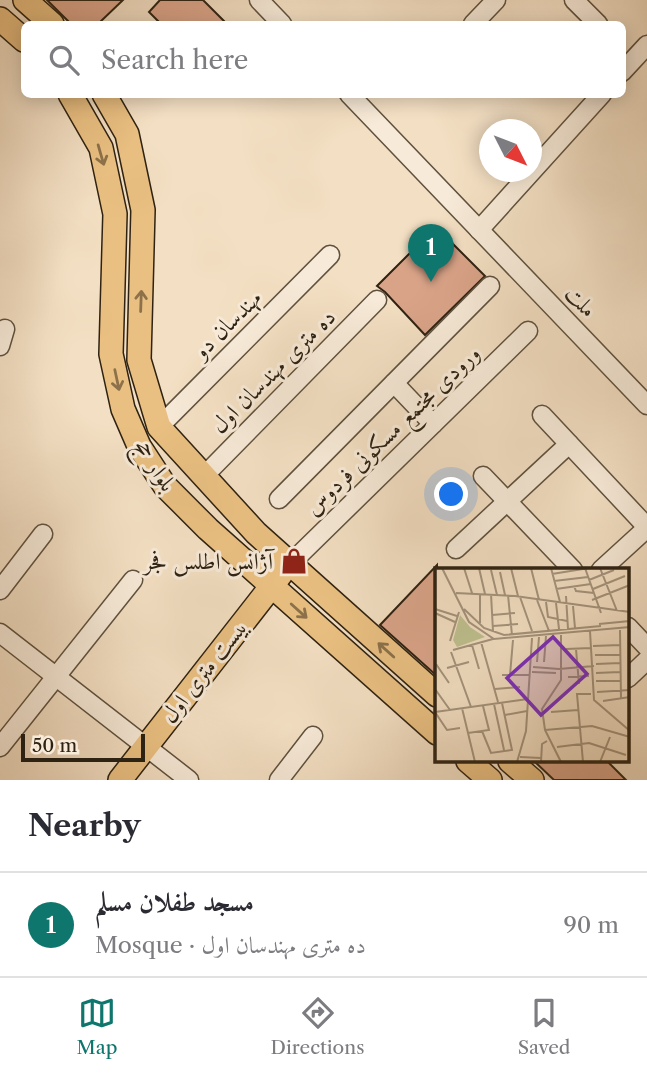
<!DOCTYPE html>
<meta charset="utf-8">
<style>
body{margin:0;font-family:"Libre Caslon Text",Amiri,serif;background:#f2f2f3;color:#2b2b33}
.compass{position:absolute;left:479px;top:119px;width:63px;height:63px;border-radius:50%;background:#fff;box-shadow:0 4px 18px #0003;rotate:132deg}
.scale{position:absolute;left:21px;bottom:18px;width:124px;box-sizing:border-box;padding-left:7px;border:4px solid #2e2212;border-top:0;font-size:19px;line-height:24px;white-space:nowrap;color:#2e2212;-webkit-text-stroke:5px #f7ead8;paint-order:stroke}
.you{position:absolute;left:452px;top:495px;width:24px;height:24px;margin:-18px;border:5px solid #fff;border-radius:50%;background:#1a73e8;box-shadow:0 0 0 10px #1a73e833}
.badge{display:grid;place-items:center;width:46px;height:46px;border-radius:50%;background:#0f766e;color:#fff;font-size:23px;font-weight:700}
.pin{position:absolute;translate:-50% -58px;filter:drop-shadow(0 2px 4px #0008)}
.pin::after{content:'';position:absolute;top:37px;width:24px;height:21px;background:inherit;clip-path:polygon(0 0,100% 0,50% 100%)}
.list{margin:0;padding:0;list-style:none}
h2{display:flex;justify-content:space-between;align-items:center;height:91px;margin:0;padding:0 28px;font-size:30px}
h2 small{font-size:23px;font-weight:400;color:#7c7c81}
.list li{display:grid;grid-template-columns:46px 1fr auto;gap:21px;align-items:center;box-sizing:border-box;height:105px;padding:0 28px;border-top:2px solid #e1e1e2}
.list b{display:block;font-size:26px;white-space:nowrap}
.list p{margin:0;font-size:23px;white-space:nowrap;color:#7c7c81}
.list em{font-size:23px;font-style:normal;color:#7c7c81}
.icon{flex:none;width:38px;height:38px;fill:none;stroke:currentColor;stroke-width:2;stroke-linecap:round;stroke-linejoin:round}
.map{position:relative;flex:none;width:647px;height:780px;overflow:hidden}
.search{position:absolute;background:#fff;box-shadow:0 4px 18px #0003;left:21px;right:21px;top:21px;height:77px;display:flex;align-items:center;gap:18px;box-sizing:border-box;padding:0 24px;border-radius:10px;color:#7c7c81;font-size:26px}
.sheet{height:196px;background:#fff}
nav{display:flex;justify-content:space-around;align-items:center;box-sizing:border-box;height:98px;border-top:2px solid #e1e1e2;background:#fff;font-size:19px;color:#7c7c81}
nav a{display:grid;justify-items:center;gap:4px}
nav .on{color:#0f766e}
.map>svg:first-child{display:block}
.building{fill:#d9a388;stroke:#2e2212;stroke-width:2}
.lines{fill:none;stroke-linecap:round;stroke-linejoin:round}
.minor-casing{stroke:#5f513e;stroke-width:21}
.major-casing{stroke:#2e2212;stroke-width:26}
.minor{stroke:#f7ead8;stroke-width:18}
.major{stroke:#eac082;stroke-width:23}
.oneway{stroke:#8c714a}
.labels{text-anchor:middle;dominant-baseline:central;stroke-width:6;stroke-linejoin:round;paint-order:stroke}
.street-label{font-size:23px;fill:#2e2212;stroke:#f7ead8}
.poi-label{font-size:23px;fill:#2e2212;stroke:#f7ead8;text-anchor:end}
.inset-road{fill:none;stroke:#a4937c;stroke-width:2}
.view{fill:#7b2cbf;fill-opacity:0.15;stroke:#7b2cbf;stroke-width:3.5}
.inset-edge{fill:none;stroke:#2e2212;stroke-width:3.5}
</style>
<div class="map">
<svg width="647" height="780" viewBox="0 0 647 780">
<rect width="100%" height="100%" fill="#f3dfc3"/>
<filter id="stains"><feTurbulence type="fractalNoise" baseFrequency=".00286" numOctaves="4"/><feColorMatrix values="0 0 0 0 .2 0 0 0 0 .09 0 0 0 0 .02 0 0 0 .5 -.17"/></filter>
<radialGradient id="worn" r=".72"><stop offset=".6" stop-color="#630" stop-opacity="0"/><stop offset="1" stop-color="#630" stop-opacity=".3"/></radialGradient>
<g class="building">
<polygon points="47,0 123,0 98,24 71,24"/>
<polygon points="160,0 203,0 227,24 161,24 149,12"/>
<polygon points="436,227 485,276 425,335 385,292 377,286"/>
<polygon points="437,565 437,676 380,625"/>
<polygon points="534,761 607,761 626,780 554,780"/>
</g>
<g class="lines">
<g class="minor-casing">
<g id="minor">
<polyline points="259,0 282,24"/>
<polyline points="574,0 598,24"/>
<polyline points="473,24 496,0"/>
<polyline points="622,72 647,45"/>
<polyline points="349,94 647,405"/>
<polyline points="479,230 602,94"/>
<polyline points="0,346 5,329"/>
<polyline points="394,383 433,424"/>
<polyline points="542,415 647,527"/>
<polyline points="159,427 330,255"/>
<polyline points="204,476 377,300"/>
<polyline points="483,476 573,570"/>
<polyline points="279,499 490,286"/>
<polyline points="456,549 569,444"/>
<polyline points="290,564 528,331"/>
<polyline points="601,570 647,528"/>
<polyline points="0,590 43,534"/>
<polyline points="628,627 647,647"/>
<polyline points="0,633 189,780"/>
<polyline points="628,678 647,660"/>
<polyline points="0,747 133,580"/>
<polyline points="279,780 313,736"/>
</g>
</g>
<g class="major-casing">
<g id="major">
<polyline points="25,0 52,24"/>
<polyline points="0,19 24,40"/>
<polyline points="70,94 101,148 115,214 111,354 123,409 139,446 165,486 208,529 437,733"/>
<polyline points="104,94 127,134 143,210 139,360 159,427 256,533 437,695"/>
<polyline points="468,761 490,780"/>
<polyline points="510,761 532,780"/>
<polyline points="120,780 281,574"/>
</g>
</g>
<use href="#minor" class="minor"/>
<use href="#major" class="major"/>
</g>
<defs><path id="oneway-shaft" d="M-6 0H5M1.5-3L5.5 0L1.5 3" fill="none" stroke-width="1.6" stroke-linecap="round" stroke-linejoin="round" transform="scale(1.75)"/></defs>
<g class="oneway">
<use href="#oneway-shaft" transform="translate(101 155) rotate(74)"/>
<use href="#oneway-shaft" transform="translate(141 301) rotate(-88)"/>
<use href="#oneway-shaft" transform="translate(117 380) rotate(78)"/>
<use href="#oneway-shaft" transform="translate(299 611) rotate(42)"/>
<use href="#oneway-shaft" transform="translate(386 650) rotate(-138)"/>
</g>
<defs>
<g id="shop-bare" transform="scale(2.1)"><path d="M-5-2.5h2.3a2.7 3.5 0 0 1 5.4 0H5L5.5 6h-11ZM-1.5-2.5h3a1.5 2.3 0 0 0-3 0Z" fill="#8f2418" stroke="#f7ead8" stroke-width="2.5" paint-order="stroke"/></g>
</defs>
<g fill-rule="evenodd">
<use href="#shop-bare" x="294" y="561"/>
</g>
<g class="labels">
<g class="street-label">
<text transform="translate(581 301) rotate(46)">ملت</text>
<text transform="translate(227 324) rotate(-45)">مهندسان دو</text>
<text transform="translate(273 371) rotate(-45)">ده متری مهندسان اول</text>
<text transform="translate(392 430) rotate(-44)">ورودی مجتمع مسکونی فردوس</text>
<text transform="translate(155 465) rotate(56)">بلوار حج</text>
<text transform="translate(204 671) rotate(-52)">بیست متری اول</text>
</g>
<g class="poi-label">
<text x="273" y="561">آژانس اطلس فجر</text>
</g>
</g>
<g transform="translate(435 568)">
<rect width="194" height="194" fill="#f3dfc3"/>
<path d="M25 47 35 59 50 69 22 79 18 72Z" fill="#bfc190"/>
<path class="inset-road" d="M7 0 34 54 59 71 195 59M29 0 37 25M44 0 50 26M76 0 83 28M96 0 104 32M116 0 125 34M150 0 166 45M165 0 182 43M56 2 62 27M65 4 70 27M117 6 154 0M154 12 179 2M119 13 153 9M139 18 141 23 159 25M121 21 156 16M158 21 190 8M21 25 80 28 195 44M56 26 58 63M73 27 77 67M131 28 133 61M85 29 97 63M102 32 114 63M157 32 195 17M111 34 113 49 132 53M121 35 124 61M138 38 140 60M0 41 22 48M29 41 49 60 69 67 166 58M0 45 20 54M57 47 80 45M45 55V26M164 56 195 53M58 58 83 56M185 62 186 131M155 63 159 132 195 163M15 73 24 44M46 74 63 134M37 77 44 101M158 78 185 77M131 81 156 80M141 81 144 116M18 82 58 71M16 84 36 139M160 87H185M102 94 104 69M109 94 111 68M1 96 14 115M161 96 185 95M98 99 124 101M12 100 34 94M124 101 159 98M97 104 121 105M161 105 185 104M67 107H95M75 107 78 72M133 109 154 108M161 113H186M0 121 15 142M60 121 85 119M162 124 195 122M168 133 195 129M59 136 69 182M27 140 40 194M116 144 143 142M70 147 92 143M25 160 12 162 0 144 93 131M110 162 157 158 195 169M47 163 56 185 77 182 67 135M33 165 54 162 48 138M122 179 154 175 191 187M85 189 106 190M82 194 91 163 97 70M106 194 107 176 112 173M126 194 110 162 107 141 126 112V67M148 194 142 126H156M165 194 175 169"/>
<path class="view" d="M118 69 152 106 106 147 72 110Z"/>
<rect width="194" height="194" class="inset-edge"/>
</g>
<rect width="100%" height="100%" filter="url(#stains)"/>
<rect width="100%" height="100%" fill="url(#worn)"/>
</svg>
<svg class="compass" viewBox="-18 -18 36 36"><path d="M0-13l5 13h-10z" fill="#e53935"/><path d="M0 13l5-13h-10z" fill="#7c7c81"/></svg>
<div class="scale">50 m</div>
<div class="you"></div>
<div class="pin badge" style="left:431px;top:282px">1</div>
<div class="search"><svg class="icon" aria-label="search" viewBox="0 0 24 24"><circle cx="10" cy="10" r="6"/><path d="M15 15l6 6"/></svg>Search here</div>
</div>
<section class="sheet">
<h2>Nearby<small></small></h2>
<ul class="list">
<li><span class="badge">1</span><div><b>مسجد طفلان مسلم</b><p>Mosque · ده متری مهندسان اول</p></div><em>90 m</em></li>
</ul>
</section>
<nav>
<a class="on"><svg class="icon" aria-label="map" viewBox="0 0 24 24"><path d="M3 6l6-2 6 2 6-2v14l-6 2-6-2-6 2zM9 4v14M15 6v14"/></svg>Map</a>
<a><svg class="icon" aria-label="directions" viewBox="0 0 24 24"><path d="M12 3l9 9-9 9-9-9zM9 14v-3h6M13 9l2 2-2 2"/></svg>Directions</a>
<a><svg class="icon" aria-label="saved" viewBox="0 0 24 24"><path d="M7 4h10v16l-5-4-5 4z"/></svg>Saved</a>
</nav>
